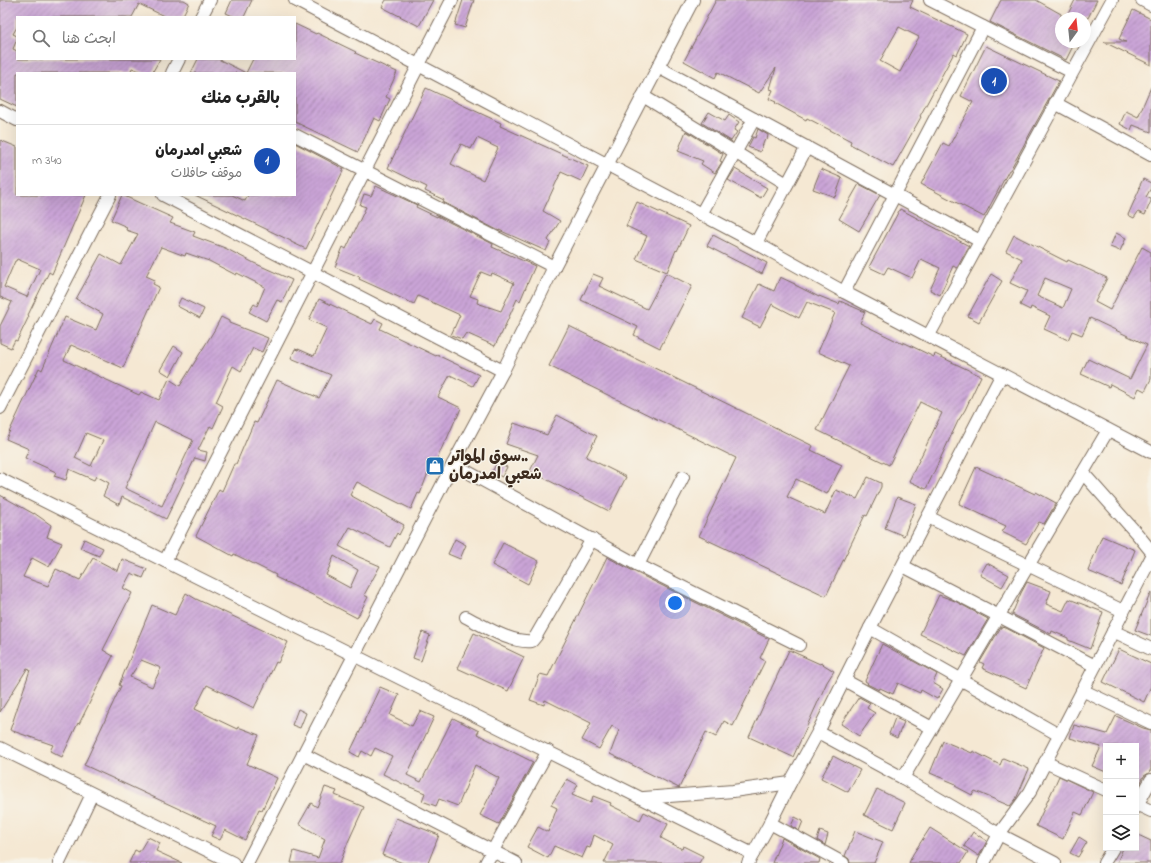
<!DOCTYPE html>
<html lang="ar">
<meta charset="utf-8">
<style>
body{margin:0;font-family:"Indie Flower","Playpen Sans Arabic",sans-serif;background:#f2f2f2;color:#222;direction:rtl}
.controls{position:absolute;right:12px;bottom:12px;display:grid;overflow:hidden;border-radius:0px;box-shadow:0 4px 16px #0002}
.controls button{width:36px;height:36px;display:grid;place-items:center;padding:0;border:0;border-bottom:1px solid #e0e0e0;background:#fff;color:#222;font:20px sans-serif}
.compass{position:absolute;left:1055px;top:12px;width:36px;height:36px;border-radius:50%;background:#fff;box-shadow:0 4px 16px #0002;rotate:15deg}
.you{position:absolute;left:675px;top:603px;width:14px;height:14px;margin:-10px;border:3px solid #fff;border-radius:50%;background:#1a73e8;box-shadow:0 0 0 6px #1a73e833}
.badge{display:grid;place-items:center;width:26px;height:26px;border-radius:50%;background:#0b8043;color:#fff;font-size:13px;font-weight:700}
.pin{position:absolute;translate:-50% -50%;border:2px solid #fff;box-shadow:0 1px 4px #0006}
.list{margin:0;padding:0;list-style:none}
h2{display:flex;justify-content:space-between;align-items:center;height:52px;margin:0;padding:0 16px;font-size:17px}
h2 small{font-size:13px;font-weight:400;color:#767676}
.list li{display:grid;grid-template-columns:26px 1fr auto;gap:12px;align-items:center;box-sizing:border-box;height:72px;padding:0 16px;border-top:1px solid #e0e0e0}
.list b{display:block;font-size:15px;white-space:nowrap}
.list p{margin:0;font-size:13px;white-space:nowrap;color:#767676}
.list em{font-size:13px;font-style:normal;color:#767676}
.icon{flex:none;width:22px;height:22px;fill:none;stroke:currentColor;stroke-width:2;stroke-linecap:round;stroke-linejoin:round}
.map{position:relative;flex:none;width:1151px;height:863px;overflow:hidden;direction:ltr}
.search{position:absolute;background:#fff;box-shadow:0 4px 16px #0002;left:16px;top:16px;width:280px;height:44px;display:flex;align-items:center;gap:10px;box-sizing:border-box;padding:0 14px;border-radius:0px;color:#767676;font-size:15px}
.panel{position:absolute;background:#fff;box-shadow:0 4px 16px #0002;left:16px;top:72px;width:280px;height:124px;border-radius:0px;direction:rtl}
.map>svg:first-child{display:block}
.building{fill:url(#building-hatch);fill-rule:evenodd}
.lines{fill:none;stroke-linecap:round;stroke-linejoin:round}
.minor-casing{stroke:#7c6c5d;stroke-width:14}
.minor{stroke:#fff;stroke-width:12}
.labels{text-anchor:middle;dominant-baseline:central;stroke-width:3;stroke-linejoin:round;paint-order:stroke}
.poi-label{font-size:16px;font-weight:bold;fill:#3b2a1e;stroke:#f7f3e8;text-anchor:start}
</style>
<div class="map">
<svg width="1151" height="863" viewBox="0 0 1151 863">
<defs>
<pattern id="building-hatch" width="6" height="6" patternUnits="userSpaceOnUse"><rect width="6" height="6" fill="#caa4d7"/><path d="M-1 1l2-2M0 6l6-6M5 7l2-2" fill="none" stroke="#a586ae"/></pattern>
</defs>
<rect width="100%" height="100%" fill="#f7f3e8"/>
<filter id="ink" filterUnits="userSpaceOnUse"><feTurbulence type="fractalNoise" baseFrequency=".025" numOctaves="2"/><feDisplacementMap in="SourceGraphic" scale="8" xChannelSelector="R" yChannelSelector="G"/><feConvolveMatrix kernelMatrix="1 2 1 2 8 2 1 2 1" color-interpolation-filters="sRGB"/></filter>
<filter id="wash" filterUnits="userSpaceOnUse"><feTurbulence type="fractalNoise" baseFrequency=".012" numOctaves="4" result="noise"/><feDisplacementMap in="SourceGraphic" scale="16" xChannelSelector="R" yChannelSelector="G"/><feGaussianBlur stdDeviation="0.9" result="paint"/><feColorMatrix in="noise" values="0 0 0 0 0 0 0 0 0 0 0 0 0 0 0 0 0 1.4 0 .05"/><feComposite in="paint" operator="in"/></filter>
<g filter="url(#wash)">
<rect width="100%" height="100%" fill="#f5e8d3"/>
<g id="blocks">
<g class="building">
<polygon points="0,0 184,0 189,3 182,17 166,17 139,4 132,17 17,17 17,27 13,34 17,36 17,39 13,49 17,51 17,59 160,59 152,73 145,73 132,68 130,73 17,73 17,107 0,99"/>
<polygon points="232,0 252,0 244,17 235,17 226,13"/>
<polygon points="386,0 433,0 419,26 382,7"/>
<polygon points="463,0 474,0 465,28 455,25"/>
<path d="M716 0H913L910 7 967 34 957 55 954 53 920 116 921 117 893 167 850 144 851 141 807 118 806 120 775 103 776 102 769 99 773 90 770 89 776 68 759 93 718 72 715 78 684 61ZM899 27 919 37 900 72 880 61Z"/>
<polygon points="1001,0 1036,0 1061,14 1061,42 1075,42 1066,60 990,22"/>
<polygon points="1075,0 1097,0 1088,18 1066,18"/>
<polygon points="1133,10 1151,19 1151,65 1104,42 1126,42 1119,39"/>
<polygon points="295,24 316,34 317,33 356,52 355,53 397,72 386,97 390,99 380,121 374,118 358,152 295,122 295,73 246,73 253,59 295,59"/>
<polygon points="986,46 1059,81 1010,170 1009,170 984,217 921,184 943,143 949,146 973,102 961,96"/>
<polygon points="198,59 218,59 246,73 191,73"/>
<polygon points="1151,87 1151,132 1133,125 1131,130 1120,124 1126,111 1138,117"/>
<path d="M426 88 501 123 500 126 588 166 581 181 561 172 543 211 560 221 548 240 550 242 546 251 499 230V231L443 202 444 200 425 191 427 187 388 168ZM477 138 498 148 483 180 451 164 461 144 471 149Z"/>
<polygon points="709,112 725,121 729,115 739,122 734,130 737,132 731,141 702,123"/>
<polygon points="758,129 768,135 767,140 765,139 760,152 748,147 753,137 755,138"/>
<polygon points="686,131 723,154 720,161 722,162 715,173 701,164 703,161 678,151"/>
<path d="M0 140 17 147V195H86L52 274 49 272 28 315 29 316 17 341 15 340 11 348 0 343V326L12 302 0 297ZM17 259 40 269 27 297 4 287 15 261H16Z"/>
<polygon points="295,143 344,169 306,249 291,242 291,241 195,195 232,195 245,201 248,195 295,195"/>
<polygon points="735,169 767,188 761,198 728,180"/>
<polygon points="821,169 842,178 835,197 813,189"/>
<polygon points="1143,179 1151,183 1151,188 1146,197 1151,199 1151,201 1145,215 1138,212 1134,218 1128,215 1140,188 1139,187"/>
<polygon points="859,184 880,195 859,231 839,219"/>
<path d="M376 186 417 205 416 207 437 217V216L493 244 492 247 535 266 520 301 517 299 501 335H500L495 346 466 333 462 339 451 335 460 315 418 296 414 304 359 279 360 277 335 267 343 247 346 249 366 207 360 205 364 194 371 196ZM481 272 491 276 492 273 514 283 501 311 477 303 478 299 470 296Z"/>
<path d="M122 195 173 218 170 223 195 232 193 236 225 248 254 263 292 280 282 302 277 300 266 321 249 312 254 304 257 306 265 287 237 273 236 275 209 261 186 253 185 256 161 247 146 276 155 280 153 284 159 287 123 368 71 345 64 360 139 395 141 392 159 400 169 379 180 386 215 329 221 317 229 321V323L268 338 262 352 253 348 241 371 233 366 216 402 223 406 213 428 210 426 198 450 207 452 205 461 195 458 166 519 122 497 119 505 103 496 109 483 96 476 94 480 69 469 66 480 54 476 56 472 25 458 29 449 6 439 39 368 42 370 65 317 96 330 103 314 76 299 101 254 121 265 138 234 126 230 127 227 111 220ZM155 422 193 440 162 506 125 488ZM86 433 103 440 91 466 75 458Z"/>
<polygon points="637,202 689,226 677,251 676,250 667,272 636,259 647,236 626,226"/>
<polygon points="900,209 969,246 957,268 953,266 940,295 930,290 940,268 921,259 912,278 888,267 884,274 869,267"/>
<polygon points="1116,233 1126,238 1120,251 1110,247"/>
<polygon points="713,235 767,263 762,274 707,246"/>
<path d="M1014 235 1067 262 1068 260 1107 278 1095 302 1110 310 1142 247 1151 252V379L1145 391 1139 388 1135 397 1110 384 1109 387 1081 374 1088 359 1130 379 1147 345 1090 318 1082 335 1072 331 1068 340 1044 329 1050 316 1031 307 1030 310 1020 305 1027 291 1010 283 1022 259 1006 251ZM1045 278 1071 289 1063 308 1037 296Z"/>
<polygon points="666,273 692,286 660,348 634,335 638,327 581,300 593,274 603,278 599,286 647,309"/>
<polygon points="991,274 1002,281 979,322 968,316"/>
<polygon points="780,277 795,284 795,285 819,297 819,296 839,304 840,301 865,312 860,323 903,344 903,342 934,357 935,354 981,376 965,410 958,421 926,489 909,481 942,413 920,402 889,465 817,430 849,366 818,352 835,313 807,302 799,318 772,304 760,327 742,318 759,284 774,291"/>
<polygon points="181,298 204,309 200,318 177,306"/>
<path d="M319 299 372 324 375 319 383 323 380 329 436 356 437 355 479 375 473 386 450 375 438 397 461 408 457 418H456L446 441H445L430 474 428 473 420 494 418 493 411 509 357 482 350 495 404 525 399 535 397 533 390 547 350 527 339 546 359 557 380 566 364 595 368 597 357 618 317 597 275 577 276 575 234 554 233 556 196 536 219 489 222 491 234 464H236L254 422 257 423 277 380 319 398 331 375 291 358 295 349 298 350V349L314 356 327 328 309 320ZM334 556 358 570 350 588 326 575Z"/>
<polygon points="569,326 813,446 811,450 842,465 827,494 796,479 787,497 825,514 836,490 857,499 868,477 881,483 881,487 867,516 865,515 826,596 699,536 736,458 549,366"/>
<polygon points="174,346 183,352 170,376 160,370"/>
<polygon points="557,415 597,436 586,457 626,477 609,511 530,471 538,455 506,444 514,423 547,435"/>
<polygon points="497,462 507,467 502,477 492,472"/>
<polygon points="976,467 1035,494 1036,492 1056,503 1044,524 1039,522 1026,544 1002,532 1006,526 959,504"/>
<polygon points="0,495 34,514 34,513 51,525 47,537 62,543 49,567 32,558 23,577 48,586 56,569 80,580 93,558 118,571 122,559 147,569 143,578 131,573 123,588 132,593 103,650 113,656 79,724 78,723 62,757 50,751 53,745 10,730 30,670 27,669 0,712"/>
<polygon points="897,497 916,504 904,536 885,528"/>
<polygon points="1102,536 1135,550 1121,585 1088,571"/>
<polygon points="84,539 103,548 99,556 80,548"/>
<polygon points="455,539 466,545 460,559 448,554"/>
<polygon points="503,543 539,561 528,584 492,565"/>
<polygon points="607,557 635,572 769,639 760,658 765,661 733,726 724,721 716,737 706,732 679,788 610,754 619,730 612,726 599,749 582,740 591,723 545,700 544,705 530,700 540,674 548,676"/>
<polygon points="987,563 1009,575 1002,587 980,575"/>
<polygon points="1027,582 1051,591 1046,604 1063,611 1069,599 1103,612 1090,649 1068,640 1068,638 1052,631 1051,634 1012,614 1021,593"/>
<polygon points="1151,592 1151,636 1135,630"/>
<path d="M186 593 196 599 288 642 278 663 276 662 254 708 207 685 195 709 237 729 238 727 259 735 247 764 277 778 262 810 259 809 245 840 225 830 220 840 211 836 216 826 84 765 121 686 119 685 152 605 175 615ZM141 660 161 668 152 687 130 677Z"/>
<polygon points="939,595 955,601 988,619 966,656 920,634"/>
<polygon points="1001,627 1006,628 1044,648 1026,688 982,668 984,664 980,662"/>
<polygon points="422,632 430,635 421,661 413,658"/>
<polygon points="474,633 524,657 508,691 457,668"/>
<polygon points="882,644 937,674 933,683 943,689 937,699 921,690 920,693 898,683 893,694 880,688 879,690 867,684 868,683 865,681"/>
<polygon points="1119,649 1151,664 1151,686 1144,702 1103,682"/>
<polygon points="789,650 820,664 821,663 834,671 827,682 793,757 749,737"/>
<polygon points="380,687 399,695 390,715 412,726 420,711 434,717 407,775 421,782 453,718 479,731 477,734 533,762 499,824 480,815 499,778 475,765 458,806 439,799 436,806 422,801 425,793 405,785 383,774 392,756 375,748 371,756 362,751 359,757 350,752 365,721 364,721"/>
<polygon points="859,697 870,703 867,708 875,713 859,736 841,724"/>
<polygon points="298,709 306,713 300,728 292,725"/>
<polygon points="1116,716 1143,728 1151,730 1151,769 1149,773 1144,776 1136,792 1136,746 1106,746 1106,772 1092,766 1101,747 1070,738 1074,725 1107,734"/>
<polygon points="895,718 904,722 897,738 889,734"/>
<polygon points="943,741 972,753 973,751 1000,765 1003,758 1029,769 1016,799 1010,806 975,791 972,795 955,786 956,784 930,773"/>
<polygon points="833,756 860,770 848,792 821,778"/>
<polygon points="1059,776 1093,792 1082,815 1075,812 1063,839 1036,826"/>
<polygon points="567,779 578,785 572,795 591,803 593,796 611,803 610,805 640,820 644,812 668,824 661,838 682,849 683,846 703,856 699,863 604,863 613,845 594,835 590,848 587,847 582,858 554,846 548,858 527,847 538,827 548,832 557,808 551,805"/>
<polygon points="325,787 337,791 335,795 364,807 348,842 340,863 291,863 294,851 318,858 325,839 299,824 311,803 317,807"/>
<polygon points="877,789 905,803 893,829 864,815"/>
<polygon points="795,817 803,821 799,831 791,826"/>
<polygon points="396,818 439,835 428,863 403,863 382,855"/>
<polygon points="930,828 968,852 961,863 909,863 913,854"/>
<polygon points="820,831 828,834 825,845 817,840"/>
<polygon points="855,831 883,842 874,863 850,863 849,859 845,856"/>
<polygon points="973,832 987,841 979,856 964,846"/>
<polygon points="1136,834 1151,841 1151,863 1117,863 1123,848 1136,848"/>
<polygon points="148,837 160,843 156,851 182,863 129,863 135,850 139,852"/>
<polygon points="1079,837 1087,842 1078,857 1070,853"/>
<polygon points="782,838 820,859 819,863 772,863"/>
</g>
</g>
</g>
<g filter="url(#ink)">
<use href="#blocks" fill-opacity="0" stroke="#7c6c5d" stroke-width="1"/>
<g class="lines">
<g class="minor-casing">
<g id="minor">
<polyline points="295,0 756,243 844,292 1151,452"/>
<polyline points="930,0 1072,72"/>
<polyline points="1142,0 1151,5"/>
<polyline points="201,17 210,0"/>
<polyline points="658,67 980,241"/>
<polyline points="172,73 179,59"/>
<polyline points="643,96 787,184"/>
<polyline points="1055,103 1151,155"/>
<polyline points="0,111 17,120"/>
<polyline points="295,135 554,267"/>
<polyline points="163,195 503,371"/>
<polyline points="701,214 754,119"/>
<polyline points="756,243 807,147"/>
<polyline points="844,292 983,27"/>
<polyline points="929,335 1112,0"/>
<polyline points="0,408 110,195"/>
<polyline points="453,464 638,565 799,645"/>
<polyline points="1083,473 1138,535 1151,551"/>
<polyline points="0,479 753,854"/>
<polyline points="928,517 1123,611"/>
<polyline points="165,561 452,0"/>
<polyline points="638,565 683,477"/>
<polyline points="903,566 1095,666"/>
<path d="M466 617C486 627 510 643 532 641L536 636 592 539"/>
<polyline points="870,628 1059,735"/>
<polyline points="1113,631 1151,649"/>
<polyline points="844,680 932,728"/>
<polyline points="1082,690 1151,723"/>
<polyline points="818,732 903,778 999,834 1055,863"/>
<polyline points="0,748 233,863"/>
<polyline points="303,754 516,863"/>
<polyline points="1045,762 1106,790"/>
<polyline points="903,778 1108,430"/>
<polyline points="644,798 733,791 790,783"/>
<polyline points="1136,804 1151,811"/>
<polyline points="1136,807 1151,780"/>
<polyline points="770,823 843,863"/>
<polyline points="59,863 92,794"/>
<polyline points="247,863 453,464 503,371 554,267 693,0"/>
<polyline points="486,863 548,751"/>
<polyline points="748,863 770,823 790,783 818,732 870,628 1002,374"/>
<polyline points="984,863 999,834 1030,792 1151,558"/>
<polyline points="1104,863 1113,848"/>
</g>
</g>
<use href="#minor" class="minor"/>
</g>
</g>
<defs>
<g id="shop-square" transform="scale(1)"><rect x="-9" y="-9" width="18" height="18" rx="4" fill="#1f6fb2" stroke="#f7f3e8"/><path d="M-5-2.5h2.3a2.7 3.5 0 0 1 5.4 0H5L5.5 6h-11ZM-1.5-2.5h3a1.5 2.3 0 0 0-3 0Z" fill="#fff"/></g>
</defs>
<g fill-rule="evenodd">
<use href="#shop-square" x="435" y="466"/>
</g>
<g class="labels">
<g class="poi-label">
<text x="449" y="457">سوق المواتر..<tspan x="449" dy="18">شعبي امدرمان</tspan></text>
</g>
</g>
</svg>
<div class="controls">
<button>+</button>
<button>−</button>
<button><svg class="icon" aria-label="layers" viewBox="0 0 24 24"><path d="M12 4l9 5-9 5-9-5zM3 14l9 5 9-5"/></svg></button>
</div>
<svg class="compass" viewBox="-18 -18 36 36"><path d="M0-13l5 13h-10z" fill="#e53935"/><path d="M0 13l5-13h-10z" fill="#767676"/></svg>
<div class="you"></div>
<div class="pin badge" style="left:994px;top:81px;background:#1a4fb4">1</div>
<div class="search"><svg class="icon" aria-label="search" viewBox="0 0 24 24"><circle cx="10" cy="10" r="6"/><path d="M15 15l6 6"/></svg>ابحث هنا</div>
<section class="panel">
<h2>بالقرب منك<small></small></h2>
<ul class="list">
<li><span class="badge" style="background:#1a4fb4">1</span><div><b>شعبي امدرمان</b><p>موقف حافلات</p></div><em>340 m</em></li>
</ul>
</section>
</div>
